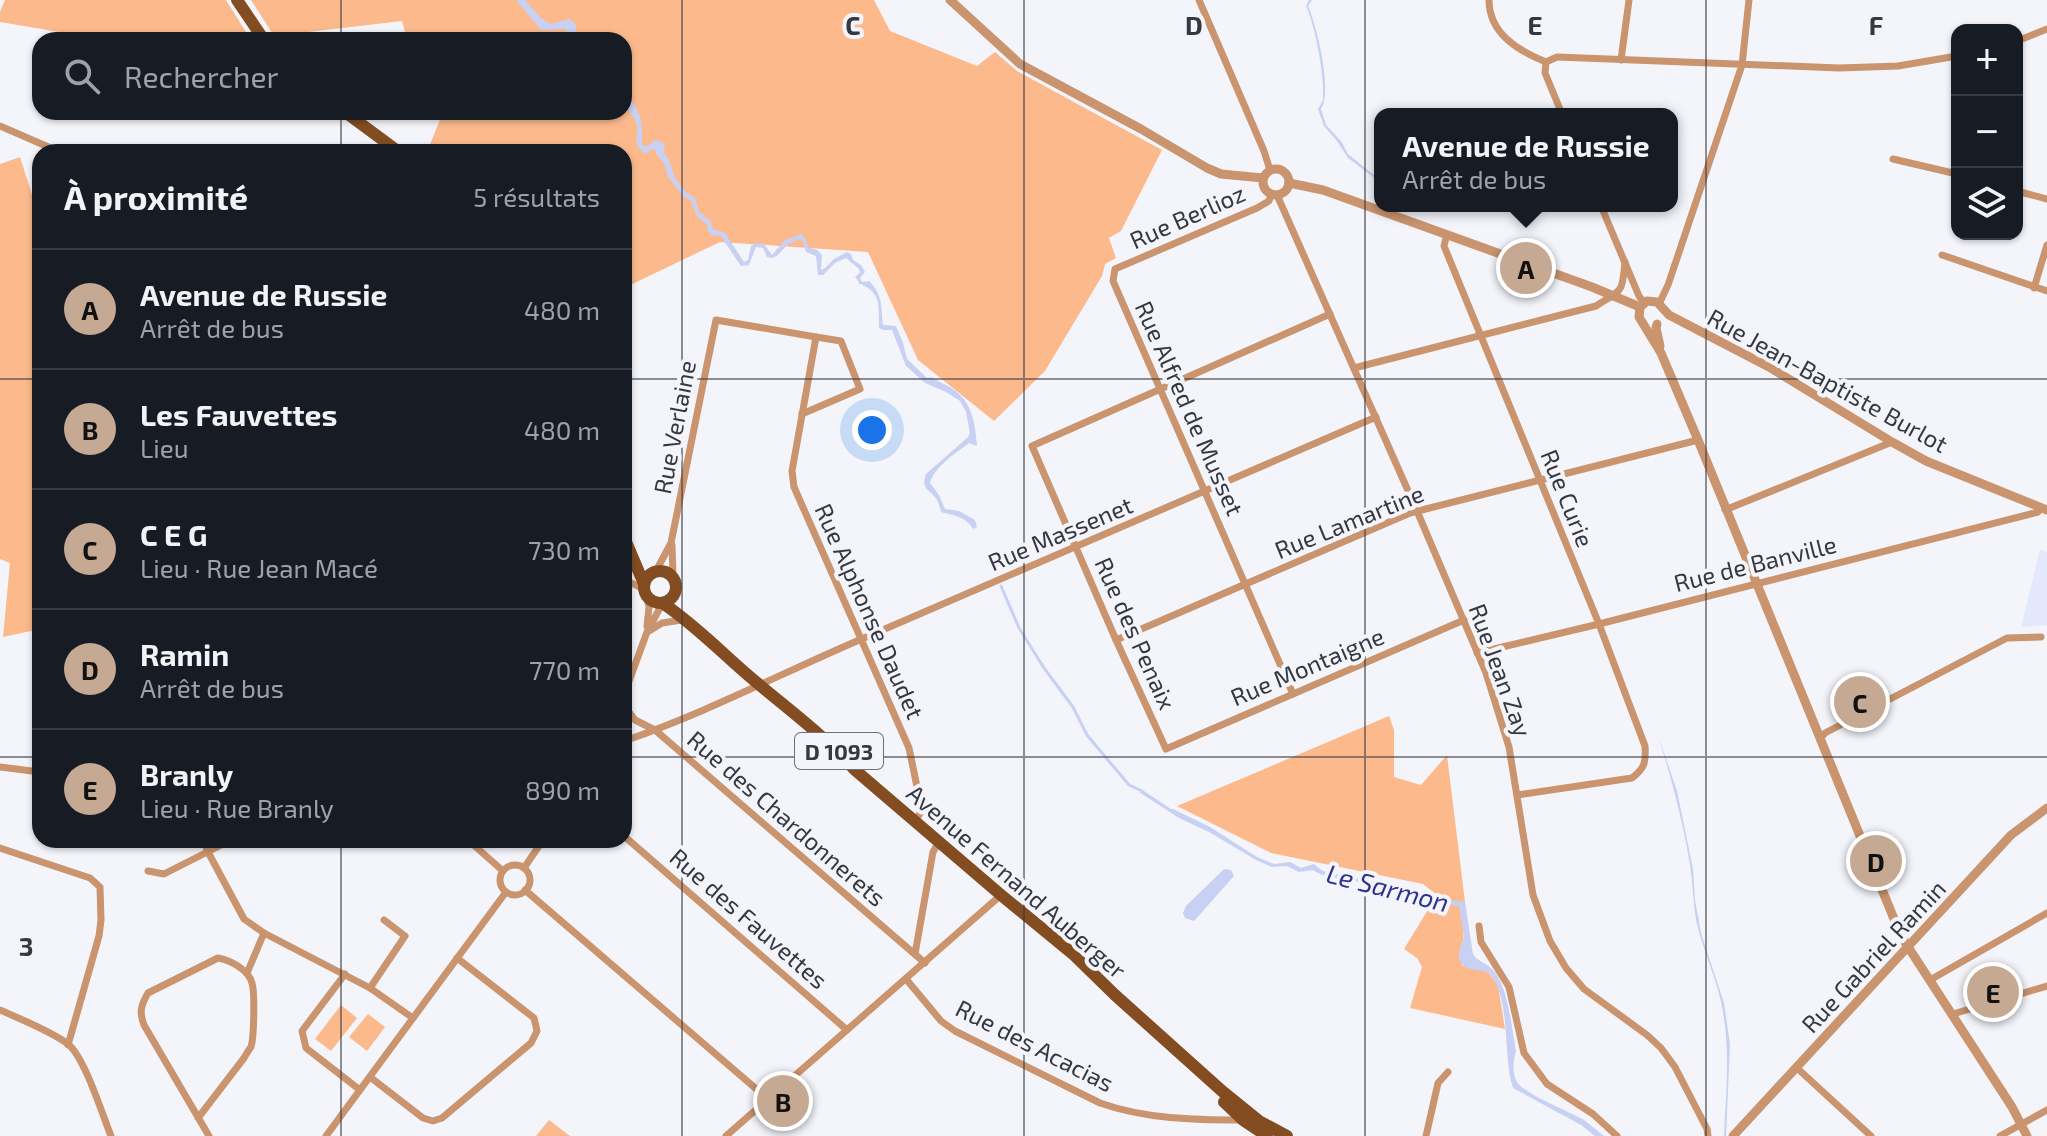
<!DOCTYPE html>
<html lang="fr">
<meta charset="utf-8">
<style>
body{margin:0;font-family:"Exo 2",sans-serif;background:#20242c;color:#f1f3f6}
.controls{position:absolute;right:24px;top:24px;display:grid;overflow:hidden;border-radius:16px;box-shadow:0 2px 6px #0004}
.controls button{width:72px;height:72px;display:grid;place-items:center;padding:0;border:0;border-bottom:2px solid #363941;background:#171b24;color:#f1f3f6;font:40px sans-serif}
.you{position:absolute;left:872px;top:430px;width:28px;height:28px;margin:-20px;border:6px solid #fff;border-radius:50%;background:#1a73e8;box-shadow:0 0 0 12px #1a73e833}
.badge{display:grid;place-items:center;width:52px;height:52px;border-radius:50%;background:#c5a992;color:#111;font-size:26px;font-weight:700}
.pin{position:absolute;translate:-50% -50%;border:4px solid #fff;box-shadow:0 2px 8px #0006}
.popup{position:absolute;left:1374px;top:108px;width:304px;height:104px;box-sizing:border-box;display:grid;place-content:center;border-radius:16px;background:#171b24;filter:drop-shadow(0 2px 6px #0005);font-size:26px;white-space:nowrap;color:#9ea1a6}
.popup b{font-size:30px;color:#f1f3f6}
.popup::after{content:'';position:absolute;left:50%;top:100%;margin-left:-16px;border:16px solid transparent;border-top-color:#171b24}
.list{margin:0;padding:0;list-style:none}
h2{display:flex;justify-content:space-between;align-items:center;height:104px;margin:0;padding:0 32px;font-size:34px}
h2 small{font-size:26px;font-weight:400;color:#9ea1a6}
.list li{display:grid;grid-template-columns:52px 1fr auto;gap:24px;align-items:center;box-sizing:border-box;height:120px;padding:0 32px;border-top:2px solid #363941}
.list b{display:block;font-size:30px;white-space:nowrap}
.list p{margin:0;font-size:26px;white-space:nowrap;color:#9ea1a6}
.list em{font-size:26px;font-style:normal;color:#9ea1a6}
.icon{flex:none;width:44px;height:44px;fill:none;stroke:currentColor;stroke-width:2;stroke-linecap:round;stroke-linejoin:round}
.map{position:relative;flex:none;width:2047px;height:1136px;overflow:hidden}
.search{position:absolute;background:#171b24;box-shadow:0 2px 6px #0004;left:32px;top:32px;width:600px;height:88px;display:flex;align-items:center;gap:20px;box-sizing:border-box;padding:0 28px;border-radius:24px;color:#9ea1a6;font-size:30px}
.panel{position:absolute;background:#171b24;box-shadow:0 2px 6px #0004;left:32px;top:144px;width:600px;height:704px;border-radius:24px}
.map>svg:first-child{display:block}
.built{fill:#e3e8fc}
.green{fill:#fcba8c}
.water{fill:#c8d0f3}
.lines{fill:none;stroke-linecap:round;stroke-linejoin:round}
.stream{stroke:#c8d0f3;stroke-width:3}
.minor{stroke:#c9946e;stroke-width:7}
.tertiary{stroke:#c9946e;stroke-width:9}
.primary{stroke:#834d21;stroke-width:12}
.grid{fill:none;stroke:#353741;stroke-width:2;stroke-opacity:0.55}
.labels{text-anchor:middle;dominant-baseline:central;stroke-width:8;stroke-linejoin:round;paint-order:stroke}
.shield{fill:#f4f5fb;stroke:#6e7079;stroke-width:2}
.shield-label{font-size:22px;font-weight:bold;fill:#353741}
.street-label{font-size:24px;fill:#353741;stroke:#f4f5fb}
.water-label{font-size:26px;font-style:italic;fill:#2f3191;stroke:#f4f5fb}
.grid-label{font-size:26px;text-anchor:middle;font-weight:bold;fill:#353741;stroke:#f4f5fb;stroke-width:8;stroke-linejoin:round;paint-order:stroke}
</style>
<div class="map">
<svg width="2047" height="1136" viewBox="0 0 2047 1136">
<rect width="100%" height="100%" fill="#f4f5fb"/>
<polygon class="built" points="2040,550 2047,552 2047,625 2021,627"/>
<g class="green">
<polygon points="5,0 226,0 251,40 106,40 0,22 0,12"/>
<polygon points="251,0 874,0 890,31 977,66 995,52 1017,71 1162,150 1121,231 1109,238 1116,258 1105,264 1102,276 1045,371 994,421 918,360 868,252 720,242 624,288 624,152 427,152 443,112 624,112 624,40 407,40 402,21 274,36"/>
<polygon points="20,157 40,220 40,629 3,637 10,563 0,559 0,164"/>
<polygon points="1389,716 1394,730 1394,777 1421,785 1447,755 1465,902 1462,965 1488,972 1498,985 1505,1029 1410,1008 1422,967 1417,958 1404,949 1437,895 1423,884 1271,853 1177,806"/>
<polygon points="341,1005 357,1018 331,1051 315,1039"/>
<polygon points="368,1014 385,1027 367,1051 349,1037"/>
<polygon points="549,1120 570,1136 536,1136"/>
</g>
<g class="water">
<polygon points="516,0 525,0 540,17 550,24 570,19 576,25 576,35 579,40 571,40 568,32 565,29 541,30"/>
<path d="M1309 0H1312L1308 6C1317 26 1333 93 1321 109L1326 125 1341 141 1348 154 1380 180V182L1348 158 1337 141 1324 126 1318 109C1320 106 1323 101 1323 98 1325 77 1315 25 1306 6Z"/>
<path d="M624 93C642 109 643 125 642 145L647 146 656 140 662 142 665 147 664 153 668 158 675 178 686 192 695 198 699 212 710 220 713 229 725 233 744 262 748 260 751 246 755 243 764 244 772 255 785 240 801 234 805 238 808 247 817 250 822 255 821 270 825 268 834 259 847 252 851 254 853 260 861 265 865 272 860 278 862 282 869 281C883 294 881 308 883 325L896 326 903 343 907 359 927 378 932 377C938 382 943 383 950 387 972 401 975 421 977 446L969 443C956 453 935 466 930 483L939 495 945 509 959 511 975 520 977 527 973 529C965 516 955 516 941 512 940 508 939 504 937 500 931 489 920 491 926 474L968 437 970 433 966 412 960 401 946 392 925 383 906 366 892 330H883L879 328C878 305 883 293 858 283L859 282 855 277 860 273 859 269 846 258 835 263 823 275H818L816 256 806 252 803 242 799 239 787 245 778 255 773 258 767 257 763 248 756 247 749 265 741 266 720 235 712 236 707 229V224L697 217 691 201 683 196 668 177 664 163 656 154V150L652 149 645 154 638 147 636 138C641 125 632 114 624 105Z"/>
<path d="M1658 735 1677 791 1693 869 1695 900 1701 933 1724 1003 1730 1044 1726 1136H1724C1726 1091 1731 1047 1721 1002 1715 974 1702 948 1696 920 1693 902 1693 884 1690 865 1683 821 1671 778 1658 735Z"/>
<path d="M1141 789 1171 809H1173L1210 827 1257 857 1274 864 1290 862 1301 868 1314 864C1323 873 1337 878 1348 871L1356 878 1416 891 1431 897 1465 902 1473 954C1478 962 1487 963 1493 970 1508 986 1512 1029 1516 1051 1513 1060 1512 1073 1517 1082 1524 1094 1570 1112 1584 1120 1591 1125 1597 1131 1604 1136H1595L1581 1125 1513 1088C1502 1055 1512 996 1488 972L1466 968 1459 960V952L1464 936 1459 906C1439 904 1422 898 1403 892 1386 888 1361 888 1348 876 1337 880 1323 877 1313 870L1299 872 1287 866 1272 867 1256 860 1209 832 1179 818 1139 792Z"/>
<polygon points="1224,869 1231,870 1234,876 1194,921 1185,918 1183,913 1186,906"/>
</g>
<g class="lines">
<polyline class="stream" points="1001,586 1019,628 1044,668 1073,707 1087,735 1129,785 1142,791"/>
<g class="minor">
<polyline points="1199,0 1264,151 1270,170"/>
<path d="M1489 0C1489 34 1519 51 1546 62"/>
<polyline points="2017,41 2047,29"/>
<polyline points="1621,60 1629,0"/>
<polyline points="1546,62 1557,57 1839,68 1898,66 1957,56"/>
<polyline points="1546,62 1545,73 1562,114"/>
<polyline points="0,126 60,152"/>
<polyline points="1893,159 1957,174"/>
<polyline points="2017,191 2047,199"/>
<polyline points="1271,195 1269,201 1257,208 1115,269 1113,281 1293,694"/>
<polyline points="1277,195 1417,511 1486,673 1509,747 1533,895 1550,941 1566,968 1584,989 1647,1035 1661,1048 1675,1067 1707,1129 1708,1136"/>
<polyline points="1601,206 1639,296 1644,303"/>
<path d="M1447 234 1444 246 1599 624 1645 746C1646 762 1645 768 1632 778L1517 795"/>
<polyline points="1942,255 2047,291"/>
<polyline points="2034,288 2047,245"/>
<polyline points="1659,304 1668,285 1742,65 1749,0"/>
<polyline points="1330,314 1032,446 1116,640 1166,749 1464,620"/>
<path d="M1354 368 1596 306C1622 289 1622 295 1625 262"/>
<polyline points="802,414 860,389 841,341 816,337"/>
<polyline points="1725,510 1892,442"/>
<polyline points="672,545 673,576"/>
<polyline points="656,571 671,543 716,320 816,337 792,471 794,487 909,748 921,806 921,812 915,821"/>
<polyline points="624,573 632,557"/>
<polyline points="624,579 645,590"/>
<polyline points="647,598 649,607 647,626"/>
<polyline points="649,631 662,623 682,620"/>
<polyline points="1116,640 1410,513 1698,440"/>
<polyline points="1477,653 1599,624 2038,512 2041,508"/>
<polyline points="624,695 647,632 662,604"/>
<polyline points="624,705 635,720 655,730 925,963"/>
<polyline points="1820,739 1825,733 2007,638 2041,637"/>
<path d="M624 741C706 713 784 672 864 638 1034 565 1205 491 1376 417"/>
<polyline points="0,767 40,772"/>
<polyline points="624,836 847,1030"/>
<polyline points="203,840 208,852 244,919 264,933 370,988 413,1018"/>
<polyline points="468,840 503,871"/>
<polyline points="0,848 90,878 100,887 101,920 99,936 68,1045"/>
<circle cx="515" cy="880" r="15"/>
<polyline points="524,868 543,840"/>
<polyline points="148,871 164,874 231,840"/>
<polyline points="525,890 769,1100"/>
<polyline points="1479,926 1481,942 1509,987 1524,1053 1547,1084 1593,1114 1617,1136"/>
<polyline points="915,954 933,852 939,842"/>
<polyline points="247,973 264,933"/>
<polyline points="345,974 302,1031 306,1048 360,1090"/>
<path d="M906 979 941 1021 955 1031 1100 1103C1145 1119 1195 1120 1242 1120"/>
<polyline points="1930,980 2047,913"/>
<polyline points="370,988 405,936 384,920"/>
<path d="M0 1010C20 1019 51 1031 68 1044 85 1058 102 1114 111 1136"/>
<polyline points="1953,1014 2047,986"/>
<polyline points="1797,1068 1871,1136"/>
<polyline points="370,1077 423,1118 433,1121 442,1118 531,1043 537,1031 534,1018 457,958"/>
<path d="M198 1118 244 1058C245 1056 250 1048 251 1047 254 1038 255 992 252 983 249 970 230 960 218 958L148 993C141 1005 139 1012 144 1025L209 1136"/>
<polyline points="326,1136 506,892"/>
<polyline points="726,1136 1001,895"/>
<polyline points="1426,1136 1438,1083 1448,1072"/>
<polyline points="2000,1136 2047,1110"/>
</g>
<g class="tertiary">
<polyline points="950,0 1020,64 1141,129 1207,168 1221,174 1263,178"/>
<circle cx="1276" cy="182" r="13"/>
<polyline points="1289,183 1323,190 1592,287 1640,307"/>
<polyline points="1640,307 1639,317 1661,353 1698,440 1901,936 2012,1107 2027,1136"/>
<polyline points="1640,307 1647,301 1657,302 1669,315 1769,367 1892,442 1926,461 2047,510"/>
<polyline points="1657,324 1656,328 1660,346"/>
<polyline points="1733,1136 2011,835 2047,808"/>
</g>
<g class="primary">
<polyline points="237,0 264,40"/>
<polyline points="345,112 399,152"/>
<polyline points="624,537 644,584"/>
<circle cx="660" cy="587" r="16"/>
<path d="M664 604C696 626 720 651 749 676 785 707 823 734 855 770L1001 895 1073 954 1115 995 1222 1091 1259 1121 1287 1136"/>
<polyline points="1224,1102 1243,1120 1267,1136"/>
</g>
</g>
<path class="grid" d="M341 0V40M682 0V1136M1024 0V1136M1365 0V1136M1706 0V1136M341 112V152M0 379H40M624 379H2047M0 757H40M624 757H2047M341 840V1136"/>
<g class="labels">
<rect class="shield" x="795" y="733" width="88" height="36" rx="6"/>
<g class="shield-label">
<text x="839" y="751">D 1093</text>
</g>
<g class="street-label">
<text transform="translate(1187 216) rotate(-24)">Rue Berlioz</text>
<text transform="translate(1828 380) rotate(29)">Rue Jean-Baptiste Burlot</text>
<text transform="translate(1190 408) rotate(66)">Rue Alfred de Musset</text>
<text transform="translate(674 427) rotate(-79)">Rue Verlaine</text>
<text transform="translate(1568 498) rotate(68)">Rue Curie</text>
<text transform="translate(1349 521) rotate(-22)">Rue Lamartine</text>
<text transform="translate(1060 533) rotate(-23)">Rue Massenet</text>
<text transform="translate(1755 563) rotate(-14)">Rue de Banville</text>
<text transform="translate(870 611) rotate(66)">Rue Alphonse Daudet</text>
<text transform="translate(1136 633) rotate(66)">Rue des Penaix</text>
<text transform="translate(1307 666) rotate(-23)">Rue Montaigne</text>
<text transform="translate(1501 670) rotate(70)">Rue Jean Zay</text>
<text transform="translate(787 818) rotate(41)">Rue des Chardonnerets</text>
<text transform="translate(1017 881) rotate(41)">Avenue Fernand Auberger</text>
<text transform="translate(749 918) rotate(41)">Rue des Fauvettes</text>
<text transform="translate(1873 956) rotate(-47)">Rue Gabriel Ramin</text>
<text transform="translate(1035 1045) rotate(27)">Rue des Acacias</text>
</g>
<g class="water-label">
<text transform="translate(1388 887) rotate(14)">Le Sarmon</text>
</g>
</g>
<g class="grid-label">
<text x="853" y="35">C</text>
<text x="1194" y="35">D</text>
<text x="1535" y="35">E</text>
<text x="1876" y="35">F</text>
<text x="26" y="956">3</text>
</g>
</svg>
<div class="controls">
<button>+</button>
<button>−</button>
<button><svg class="icon" aria-label="layers" viewBox="0 0 24 24"><path d="M12 4l9 5-9 5-9-5zM3 14l9 5 9-5"/></svg></button>
</div>
<div class="you"></div>
<div class="pin badge" style="left:1526px;top:268px">A</div>
<div class="popup"><b>Avenue de Russie</b>Arrêt de bus</div>
<div class="pin badge" style="left:783px;top:1101px">B</div>
<div class="pin badge" style="left:1860px;top:702px">C</div>
<div class="pin badge" style="left:1876px;top:861px">D</div>
<div class="pin badge" style="left:1993px;top:992px">E</div>
<div class="search"><svg class="icon" aria-label="search" viewBox="0 0 24 24"><circle cx="10" cy="10" r="6"/><path d="M15 15l6 6"/></svg>Rechercher</div>
<section class="panel">
<h2>À proximité<small>5 résultats</small></h2>
<ul class="list">
<li><span class="badge">A</span><div><b>Avenue de Russie</b><p>Arrêt de bus</p></div><em>480 m</em></li>
<li><span class="badge">B</span><div><b>Les Fauvettes</b><p>Lieu</p></div><em>480 m</em></li>
<li><span class="badge">C</span><div><b>C E G</b><p>Lieu · Rue Jean Macé</p></div><em>730 m</em></li>
<li><span class="badge">D</span><div><b>Ramin</b><p>Arrêt de bus</p></div><em>770 m</em></li>
<li><span class="badge">E</span><div><b>Branly</b><p>Lieu · Rue Branly</p></div><em>890 m</em></li>
</ul>
</section>
</div>
